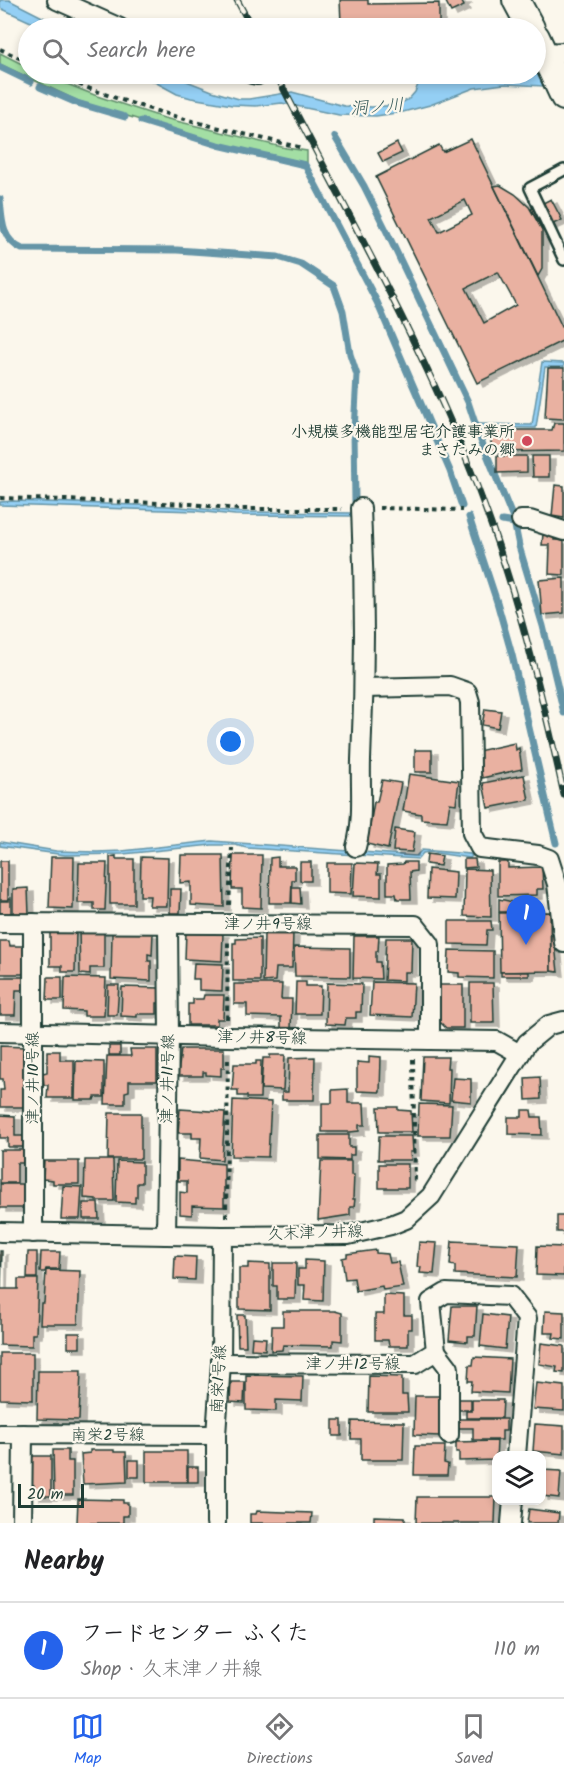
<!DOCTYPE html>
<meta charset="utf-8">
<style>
body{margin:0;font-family:Kalam,"Klee One",sans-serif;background:#f6f6f6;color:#202124}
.controls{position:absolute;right:18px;bottom:18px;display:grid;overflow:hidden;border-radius:12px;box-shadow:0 3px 9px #0003}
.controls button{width:54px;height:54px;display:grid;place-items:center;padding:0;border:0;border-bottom:2px solid #e0e0e0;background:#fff;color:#202124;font:30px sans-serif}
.scale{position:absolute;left:18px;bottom:15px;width:66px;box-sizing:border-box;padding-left:6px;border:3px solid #1f3d34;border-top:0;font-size:16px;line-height:21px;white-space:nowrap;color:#1f3d34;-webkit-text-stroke:4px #fbf7ec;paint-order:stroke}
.you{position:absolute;left:231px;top:742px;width:21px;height:21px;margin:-15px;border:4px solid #fff;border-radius:50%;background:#1a73e8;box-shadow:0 0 0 9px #1a73e833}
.badge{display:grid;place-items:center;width:39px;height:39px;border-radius:50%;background:#2563eb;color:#fff;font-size:20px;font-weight:700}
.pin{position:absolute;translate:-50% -50px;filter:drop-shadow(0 2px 3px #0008)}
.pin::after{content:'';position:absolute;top:32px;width:21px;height:18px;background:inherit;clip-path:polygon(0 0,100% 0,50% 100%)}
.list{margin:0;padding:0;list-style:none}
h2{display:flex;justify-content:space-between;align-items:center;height:78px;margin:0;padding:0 24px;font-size:26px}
h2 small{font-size:20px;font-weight:400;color:#757577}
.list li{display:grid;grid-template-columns:39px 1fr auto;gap:18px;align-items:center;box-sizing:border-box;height:96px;padding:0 24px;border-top:2px solid #e0e0e0}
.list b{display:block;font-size:22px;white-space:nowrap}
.list p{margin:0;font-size:20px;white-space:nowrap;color:#757577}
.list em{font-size:20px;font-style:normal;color:#757577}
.icon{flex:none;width:33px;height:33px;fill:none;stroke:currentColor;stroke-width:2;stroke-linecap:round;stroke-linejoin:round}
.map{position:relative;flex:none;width:564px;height:1523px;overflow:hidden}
.search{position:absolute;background:#fff;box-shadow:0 3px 9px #0003;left:18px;right:18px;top:18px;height:66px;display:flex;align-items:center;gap:15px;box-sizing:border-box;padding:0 21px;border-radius:33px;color:#757577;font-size:22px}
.sheet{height:174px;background:#fff}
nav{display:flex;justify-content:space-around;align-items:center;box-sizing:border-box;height:84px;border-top:2px solid #e0e0e0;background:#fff;font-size:16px;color:#757577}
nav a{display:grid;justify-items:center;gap:3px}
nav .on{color:#2563eb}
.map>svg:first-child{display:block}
.green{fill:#a3dea4;stroke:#618e6c;stroke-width:1.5}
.water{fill:#94cff4;stroke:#6595a7;stroke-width:1.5}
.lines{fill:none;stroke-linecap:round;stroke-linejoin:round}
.stream{stroke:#6595a7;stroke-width:7}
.building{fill:#e9b1a1;stroke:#1f3d34;stroke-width:1.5;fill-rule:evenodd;filter:url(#shadow)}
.service-casing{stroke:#1f3d34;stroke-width:14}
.minor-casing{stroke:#1f3d34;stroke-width:22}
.secondary-casing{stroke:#1f3d34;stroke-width:30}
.path{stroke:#1f3d34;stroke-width:4;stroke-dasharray:4.5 4.5;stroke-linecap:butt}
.service{stroke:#fbf7ec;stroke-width:9}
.minor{stroke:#fbf7ec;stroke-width:18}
.secondary{stroke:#fbf7ec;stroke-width:26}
.rail-casing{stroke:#1f3d34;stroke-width:7}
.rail{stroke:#fbf7ec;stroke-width:4.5;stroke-dasharray:14;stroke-linecap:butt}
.poi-dot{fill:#d1495b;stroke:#fbf7ec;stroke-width:2}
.labels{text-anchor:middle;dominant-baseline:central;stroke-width:4.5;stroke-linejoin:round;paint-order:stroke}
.poi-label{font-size:16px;font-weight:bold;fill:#1f3d34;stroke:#fbf7ec;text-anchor:end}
.street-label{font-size:16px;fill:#1f3d34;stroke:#fbf7ec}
.water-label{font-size:18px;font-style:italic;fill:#365a5a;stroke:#fbf7ec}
</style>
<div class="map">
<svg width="564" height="1523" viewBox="0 0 564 1523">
<defs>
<filter id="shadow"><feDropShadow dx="6" dy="4" stdDeviation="0" flood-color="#0004"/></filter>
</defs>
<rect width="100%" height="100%" fill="#fbf7ec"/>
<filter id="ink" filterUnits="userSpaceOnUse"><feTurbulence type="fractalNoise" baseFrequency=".0167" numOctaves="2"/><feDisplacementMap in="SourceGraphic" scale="12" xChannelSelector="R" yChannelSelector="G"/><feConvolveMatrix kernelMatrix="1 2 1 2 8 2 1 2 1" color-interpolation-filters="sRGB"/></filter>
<g filter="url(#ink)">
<polygon class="green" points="0,53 28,67 28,74 42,74 97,96 164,118 286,148 307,151 307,163 212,142 78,101 0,64"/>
<g class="water">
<polygon points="0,0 9,0 64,28 44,28 0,8"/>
<polygon points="140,74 169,74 212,91 239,99 249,99 292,92 344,106 372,107 398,105 409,99 415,92 421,77 503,74 564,74 564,87 504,84 474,88 430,105 403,112 376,116 339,115 282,103 256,106 232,105 191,98 177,94"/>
<polygon points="542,362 564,363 564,367 545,367 536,428 478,427 479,424 532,425"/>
<polygon points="14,501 168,506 238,512 353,513 353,516 235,515 195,511 0,505 0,502"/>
<polygon points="212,841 416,856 422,850 470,854 472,856 470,858 429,852 423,853 418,859 247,848 235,845 212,845 123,854 65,855 0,846 0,842 56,851 97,852 122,851"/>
</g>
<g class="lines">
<g class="stream">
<polyline points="0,67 31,82"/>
<polyline points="40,87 77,103 125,117"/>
<polyline points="141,121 218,145 305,165 377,302 450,471 462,506"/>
<polyline points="335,137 364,186 386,230 468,402 479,435 514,521 519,546 543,626 564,713"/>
<path d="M0 199C2 220 1 239 22 249L177 250 278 257 301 264 334 286 343 311 350 354 357 375 354 431 355 501"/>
<polyline points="469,517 497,602 512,655 556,843"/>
<polyline points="502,521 515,523"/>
</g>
</g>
<g class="building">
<polygon points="340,0 368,0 368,4 439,3 439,28 359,28 359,24 341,23"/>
<polygon points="445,0 465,0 462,2 464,6 451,12"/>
<path d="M471 139 564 331V340L477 383 376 177 439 145 443 152ZM465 200 472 215 439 232 431 217ZM498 272 516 305 484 323 466 288Z"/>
<polygon points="397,143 402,153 383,162 378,153"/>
<polygon points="500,185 515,194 529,207 542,230 542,269 538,276 494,186"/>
<polygon points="551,199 562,220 542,229 531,209"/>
<polygon points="548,368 564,368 564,419 545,418"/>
<polygon points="554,423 564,423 564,451 491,452 491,430 552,430"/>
<polygon points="497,456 527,456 527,472 497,473"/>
<polygon points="532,456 549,456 549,477 533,477"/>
<polygon points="555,485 564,486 564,518 552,516"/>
<polygon points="543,534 554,534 554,540 564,540 564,575 549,574 550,545 542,545"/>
<polygon points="564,578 564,613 542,615 539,580"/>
<polygon points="485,709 501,711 498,728 482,725"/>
<polygon points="515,743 516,750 519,748 522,769 482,778 478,751"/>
<rect x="415" y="750" width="17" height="22"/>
<polygon points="409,774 459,781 456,804 450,803 447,821 421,819 421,814 403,811"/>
<polygon points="524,775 529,800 488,808 483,783"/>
<polygon points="382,780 401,783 388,849 367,844 374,802 377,802"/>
<polygon points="395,829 415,832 412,852 393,851"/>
<polygon points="427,854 442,856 440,866 426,864"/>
<polygon points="181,855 223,855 224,907 191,905 191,882 180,883"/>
<polygon points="233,855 262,855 261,908 242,907 242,889 232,889"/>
<polygon points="116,856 116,859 134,859 134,904 110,904 110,857"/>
<polygon points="51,857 74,857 73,909 49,908"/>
<polygon points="141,857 168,858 167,906 149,906 150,896 140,896"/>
<polygon points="278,857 278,866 295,866 295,880 292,880 291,903 269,903 270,858"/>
<polygon points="464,859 475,859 476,867 464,868"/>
<rect x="0" y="861" width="8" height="39"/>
<rect x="300" y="862" width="11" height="19"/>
<polygon points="404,862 416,862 416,871 410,872 411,899 397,899 396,894 387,894 387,865 403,864"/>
<polygon points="498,862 508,862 508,868 542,867 543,889 537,889 537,895 498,896"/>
<polygon points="79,863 107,863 105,910 94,910 94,903 78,903"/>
<polygon points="327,863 352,863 351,894 327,893"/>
<polygon points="355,863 378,864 377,874 381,874 381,897 353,896"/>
<polygon points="428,869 456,872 455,899 427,898"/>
<polygon points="465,869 490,870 491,917 464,916"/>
<polygon points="292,887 300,887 301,904 292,903"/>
<polygon points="28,888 29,914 13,915 13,889"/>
<polygon points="170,889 181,889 180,913 170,913"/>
<polygon points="9,898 11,898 11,913 0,913 0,901 9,901"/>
<polygon points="499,899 541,908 541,912 499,912"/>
<polygon points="550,912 551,971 500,972 499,913"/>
<polygon points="449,921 491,921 492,930 487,930 486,945 449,944"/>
<polygon points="79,930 104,931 104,968 90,968 90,975 80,974"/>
<polygon points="50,931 76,931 75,972 62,972 62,966 50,966"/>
<polygon points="186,931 223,933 222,961 185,959"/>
<polygon points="112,932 153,933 152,955 148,954 148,961 151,961 151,981 111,979"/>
<polygon points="264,933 293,933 292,968 276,968 275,981 263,982"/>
<polygon points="551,935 554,935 558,972 551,971"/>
<polygon points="354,936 379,936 378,951 376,951 376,962 380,962 381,979 353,978"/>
<polygon points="260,938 260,981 233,981 233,943 236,943 236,939"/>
<polygon points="386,938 412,938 411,972 404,972 404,981 384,980"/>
<polygon points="0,941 9,941 10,946 23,946 24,974 0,974"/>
<polygon points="294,947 350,948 350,977 295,976"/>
<polygon points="449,950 493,951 493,978 459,977 459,973 448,972"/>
<polygon points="194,963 223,964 222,991 199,990 199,979 193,979"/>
<rect x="501" y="972" width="28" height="4"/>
<polygon points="0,977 23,977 23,990 16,990 15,1015 0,1015"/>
<polygon points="48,977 62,977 62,1000 47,1000"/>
<polygon points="65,977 106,978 104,1016 84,1016 84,1011 64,1010"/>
<polygon points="296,982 306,982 306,986 321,986 320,1014 295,1014"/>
<polygon points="372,982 414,983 412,1017 370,1015"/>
<polygon points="327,983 362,984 361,1012 356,1012 356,1018 346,1018 345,1025 326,1024"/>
<polygon points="470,983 493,983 494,1023 470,1023"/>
<polygon points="234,984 282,984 281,999 292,999 291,1029 281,1029 281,1017 247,1016 247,1004 234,1004"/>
<polygon points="108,985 119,985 117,1015 107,1015"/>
<polygon points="440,985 463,985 463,1028 446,1028 440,1022"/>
<polygon points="122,987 161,988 161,1003 157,1003 157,1014 137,1014 137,1017 121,1016"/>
<polygon points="204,995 224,995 223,1019 217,1019 217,1025 188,1025 188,1004 193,1004 193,999 203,999"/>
<polygon points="0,1046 25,1047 25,1107 0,1107 0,1090 4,1090 3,1079 0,1079"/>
<rect x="109" y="1046" width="11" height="9"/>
<polygon points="130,1049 157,1049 157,1081 129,1081 129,1091 125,1092 125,1104 105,1104 107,1056 131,1056"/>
<polygon points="181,1049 224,1049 224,1068 221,1068 221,1076 206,1075 206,1072 203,1072 203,1076 178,1076"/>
<polygon points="47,1051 60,1051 60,1060 74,1060 74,1098 47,1098 48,1085 44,1085 43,1073 47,1072"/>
<polygon points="270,1055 285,1055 283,1090 261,1089 263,1058 270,1058"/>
<polygon points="369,1056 381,1057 380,1092 357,1091 357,1062 369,1063"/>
<polygon points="315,1057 314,1100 282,1100 282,1092 288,1092 289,1058"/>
<polygon points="423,1057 448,1057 447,1068 450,1068 449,1103 421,1101"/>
<polygon points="76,1061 104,1062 104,1097 95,1097 94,1100 75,1100"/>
<polygon points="256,1061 261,1061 260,1098 247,1098 247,1096 238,1096 238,1090 232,1090 234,1064 256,1064"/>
<polygon points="540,1077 541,1099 526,1100 525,1078"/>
<polygon points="453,1078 471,1079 471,1102 451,1100"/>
<polygon points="348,1089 348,1103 364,1103 365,1125 359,1125 359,1131 350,1132 322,1132 322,1103 332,1103 332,1090"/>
<polygon points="233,1100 271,1102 268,1157 231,1156"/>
<polygon points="419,1104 452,1105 450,1136 418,1136"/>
<polygon points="378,1107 398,1107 398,1110 411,1111 412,1132 379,1132"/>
<polygon points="180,1109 225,1112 222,1160 200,1158 201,1138 192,1138 192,1133 178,1133"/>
<polygon points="522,1110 531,1110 532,1117 541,1117 542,1135 508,1134 508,1117 522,1117"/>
<polygon points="109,1113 141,1113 141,1159 108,1159"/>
<polygon points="0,1115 15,1116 15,1136 23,1136 23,1147 8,1147 8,1138 0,1138"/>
<polygon points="320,1135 349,1135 349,1147 354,1147 354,1155 350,1155 350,1160 320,1159"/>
<polygon points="379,1136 412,1136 413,1152 410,1152 411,1160 378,1160"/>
<polygon points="0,1150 23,1150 23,1163 17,1163 17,1183 0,1183"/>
<polygon points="85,1160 113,1160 114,1201 96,1201 96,1199 84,1198"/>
<polygon points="178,1160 224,1164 224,1207 192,1206 192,1215 180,1214 180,1192 187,1193 187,1181 178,1181"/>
<polygon points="44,1161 79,1161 79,1184 53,1184 53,1180 43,1179"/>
<polygon points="117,1161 142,1162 142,1183 137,1183 137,1197 135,1197 135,1203 116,1202"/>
<polygon points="321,1161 351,1161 351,1175 354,1175 353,1199 355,1199 354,1207 350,1207 350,1215 318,1220"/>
<rect x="379" y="1164" width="29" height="24"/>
<rect x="0" y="1184" width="23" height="24"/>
<polygon points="63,1186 82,1187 80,1219 61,1219"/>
<polygon points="83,1203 98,1203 99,1219 83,1219"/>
<rect x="557" y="1216" width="7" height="16"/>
<polygon points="452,1241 519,1244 517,1277 455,1274 455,1266 450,1265"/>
<polygon points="419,1242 437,1243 434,1274 420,1273 421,1267 417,1267"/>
<polygon points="537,1246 564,1247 564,1276 536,1275"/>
<polygon points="376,1250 376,1253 388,1254 390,1263 398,1262 403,1287 383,1290 382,1286 356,1291 354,1278 345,1279 342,1258 347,1257 347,1254"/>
<polygon points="0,1251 2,1251 1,1289 18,1289 18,1279 38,1279 36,1334 32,1334 32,1346 0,1345"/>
<polygon points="28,1252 37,1252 37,1278 27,1278"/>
<polygon points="41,1252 60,1252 59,1269 46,1269 45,1272 40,1272"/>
<polygon points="175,1256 196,1257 195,1280 174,1279"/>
<polygon points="305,1260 324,1261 323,1301 304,1300 305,1285 298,1285 298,1269 305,1269"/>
<polygon points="248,1263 270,1264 270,1310 239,1309 239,1268 248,1268"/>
<polygon points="273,1263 296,1263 295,1299 277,1299 277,1286 273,1286"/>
<polygon points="46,1270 80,1271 78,1324 40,1324 41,1303 44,1303"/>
<polygon points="384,1295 404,1296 404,1315 412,1315 412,1329 408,1329 408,1346 389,1346 388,1340 375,1340 375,1314 384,1314"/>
<polygon points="452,1306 477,1306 475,1336 468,1336 468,1342 449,1340"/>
<polygon points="283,1311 335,1311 342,1313 342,1341 333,1340 333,1346 283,1345 282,1350 271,1351 272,1326 283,1326"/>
<polygon points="545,1311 564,1312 564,1339 553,1338 554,1333 544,1333"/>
<polygon points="483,1314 508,1317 505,1349 480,1346"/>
<polygon points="237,1315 245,1315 246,1346 238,1346"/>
<rect x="68" y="1333" width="12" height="15"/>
<polygon points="252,1337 266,1338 265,1350 251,1349"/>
<polygon points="541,1343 564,1346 564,1373 556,1372 557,1367 539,1364"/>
<polygon points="0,1353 33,1353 33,1400 0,1399"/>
<polygon points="474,1357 510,1359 508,1393 471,1391 472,1381 468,1381 469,1365 473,1365"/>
<polygon points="38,1371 81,1371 79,1420 37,1419"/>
<polygon points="246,1375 303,1376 302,1401 276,1400 276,1411 246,1410"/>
<polygon points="369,1376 402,1377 402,1395 407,1395 408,1412 368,1412"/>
<polygon points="231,1382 245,1382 244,1403 230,1402"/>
<polygon points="536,1383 564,1386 564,1411 533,1409"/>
<polygon points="415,1396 441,1396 440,1436 414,1435"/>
<rect x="456" y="1399" width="15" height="11"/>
<polygon points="472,1400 503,1400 502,1418 466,1418 466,1411 472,1411"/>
<polygon points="455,1419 506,1419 506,1431 502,1431 502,1440 473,1440 473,1428 455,1428"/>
<rect x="333" y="1420" width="9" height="16"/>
<polygon points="352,1421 404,1422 403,1460 361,1460 361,1439 351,1439"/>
<polygon points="535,1424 564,1426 564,1454 533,1451"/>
<polygon points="497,1441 496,1460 459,1461 459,1452 456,1452 456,1442"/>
<polygon points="415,1446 445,1446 444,1463 448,1464 447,1475 414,1475"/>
<polygon points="53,1450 68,1450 68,1461 73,1461 73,1495 54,1495"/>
<polygon points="90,1450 114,1450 114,1452 126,1452 127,1482 83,1484 81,1454 90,1453"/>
<rect x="146" y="1451" width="41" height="31"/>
<polygon points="31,1456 51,1456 51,1496 34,1496 34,1485 31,1484"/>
<rect x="129" y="1460" width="10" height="17"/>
<rect x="188" y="1467" width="10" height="15"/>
<polygon points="542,1470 561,1471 559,1498 542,1496"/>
<polygon points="417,1497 496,1497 495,1523 416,1523"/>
<polygon points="78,1499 123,1500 123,1503 128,1503 128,1516 123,1516 123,1523 77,1523"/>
<polygon points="529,1509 559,1513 558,1523 527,1523"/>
<polygon points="257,1511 312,1513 311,1523 250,1523 250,1514 256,1514"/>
<polygon points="374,1516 405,1517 405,1523 374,1523"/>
</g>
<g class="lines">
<g class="service-casing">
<polyline id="service" points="564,170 530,188 564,260"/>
</g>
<g class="minor-casing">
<g id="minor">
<polyline points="57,0 120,28"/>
<polyline points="545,53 564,52"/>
<polyline points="252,74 257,75"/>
<polyline points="521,520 530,520 564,531"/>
<polyline points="364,688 450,686 467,692 470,702 472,833 480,848 538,855 549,859 557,884 564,943"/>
<path d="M356 847C364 818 360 790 361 760 365 676 365 592 361 508"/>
<polyline points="0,923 415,925 430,944 430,1040"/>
<polyline points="33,923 33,1233"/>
<polyline points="0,1032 227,1037 497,1041 520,1054"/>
<polyline points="0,1232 222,1236 348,1235 391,1225 406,1219 431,1196 527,1043 549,1025 564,1021"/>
<polyline points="166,1235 169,1036 168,924"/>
<polyline points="436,1351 449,1368 449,1435"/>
<polyline points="221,1363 415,1364 436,1351 431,1302 446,1293 510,1296 527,1318 516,1456"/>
<polyline points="0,1434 216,1435"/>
<polyline points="22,1523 23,1434"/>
<polyline points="216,1523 216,1435 221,1363 222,1236"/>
<polyline points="511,1523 513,1500"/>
</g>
</g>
<g class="secondary-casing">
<g id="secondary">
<polyline points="516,0 531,28"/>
<polyline points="536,37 564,97"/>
</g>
</g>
<g class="path">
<polyline points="0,49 28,62"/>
<path d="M54 74C133 109 218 128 303 148"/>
<polyline points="0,498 192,504 237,509 342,509"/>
<polyline points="379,508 462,510"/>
<polyline points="229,905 232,848"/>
<polyline points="227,1019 228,942"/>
<polyline points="413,1059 415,1184"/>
<polyline points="226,1217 228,1056"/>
</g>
<use href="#service" class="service"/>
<use href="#minor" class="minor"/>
<use href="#secondary" class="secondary"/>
<g class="rail-casing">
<g id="rail">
<polyline points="237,0 252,28"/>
<path d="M276 74C340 200 411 324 465 456 510 565 539 680 564 795"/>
</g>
</g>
<use href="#rail" class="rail"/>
</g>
</g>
<circle class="poi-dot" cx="527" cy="441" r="6"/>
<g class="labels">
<g class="poi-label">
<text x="515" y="432">小規模多機能型居宅介護事業所<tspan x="515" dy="18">まさたみの郷</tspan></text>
</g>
<g class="street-label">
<text x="268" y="924">津ノ井9号線</text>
<text transform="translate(262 1038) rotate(1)">津ノ井8号線</text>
<text transform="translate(33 1078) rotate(-90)">津ノ井10号線</text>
<text transform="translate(168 1079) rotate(-89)">津ノ井11号線</text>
<text transform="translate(315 1233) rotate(-2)">久末津ノ井線</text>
<text x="353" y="1364">津ノ井12号線</text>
<text transform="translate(219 1379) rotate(-87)">南栄1号線</text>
<text x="108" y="1435">南栄2号線</text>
</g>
<g class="water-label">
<text transform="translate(377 108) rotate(-4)">洞ノ川</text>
</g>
</g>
</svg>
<div class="controls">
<button><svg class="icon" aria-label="layers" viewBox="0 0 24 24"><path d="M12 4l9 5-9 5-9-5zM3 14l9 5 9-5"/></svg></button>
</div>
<div class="scale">20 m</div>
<div class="you"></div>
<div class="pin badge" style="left:526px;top:945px">1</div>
<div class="search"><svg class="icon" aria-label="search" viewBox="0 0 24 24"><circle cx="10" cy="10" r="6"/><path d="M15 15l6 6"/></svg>Search here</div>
</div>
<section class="sheet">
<h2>Nearby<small></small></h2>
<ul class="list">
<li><span class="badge">1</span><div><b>フードセンター ふくた</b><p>Shop · 久末津ノ井線</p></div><em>110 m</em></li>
</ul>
</section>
<nav>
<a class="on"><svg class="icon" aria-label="map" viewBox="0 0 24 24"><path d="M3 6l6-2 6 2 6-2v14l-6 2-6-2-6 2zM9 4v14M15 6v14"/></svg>Map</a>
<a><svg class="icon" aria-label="directions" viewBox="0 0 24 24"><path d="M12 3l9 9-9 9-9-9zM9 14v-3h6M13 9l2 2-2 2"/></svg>Directions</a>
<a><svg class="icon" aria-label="saved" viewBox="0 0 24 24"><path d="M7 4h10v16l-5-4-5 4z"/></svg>Saved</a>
</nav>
